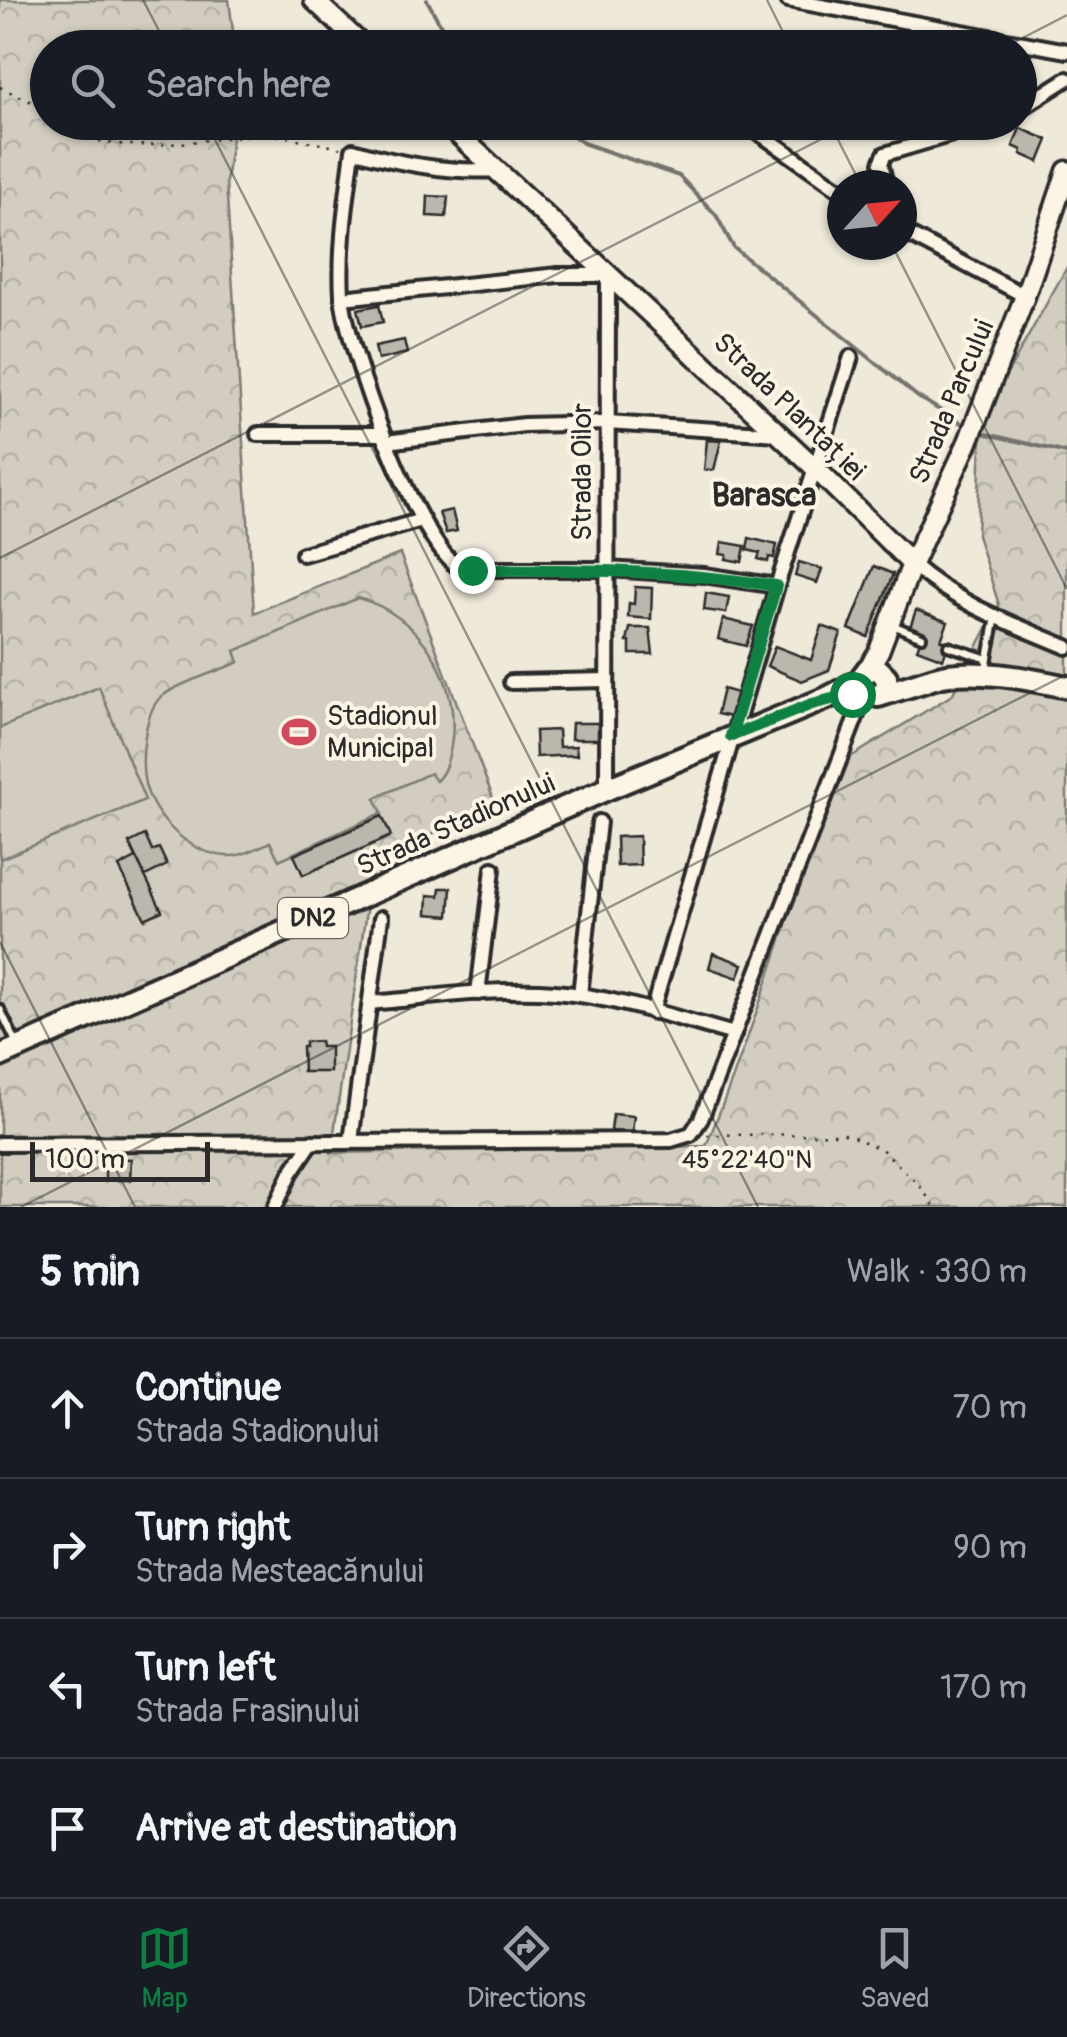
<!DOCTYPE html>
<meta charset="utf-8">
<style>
body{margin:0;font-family:Pangolin,sans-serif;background:#20242c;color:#f1f3f6}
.compass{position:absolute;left:827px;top:170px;width:90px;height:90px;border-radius:50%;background:#171b24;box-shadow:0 2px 8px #0004;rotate:63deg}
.scale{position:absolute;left:30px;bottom:25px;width:180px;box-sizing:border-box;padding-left:10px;border:5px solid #2b2b2b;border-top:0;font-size:28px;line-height:35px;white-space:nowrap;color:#2b2b2b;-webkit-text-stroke:8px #fcf5e5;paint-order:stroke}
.stop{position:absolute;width:30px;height:30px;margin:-22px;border:8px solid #0b8043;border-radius:50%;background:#fff}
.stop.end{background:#0b8043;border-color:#fff;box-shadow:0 2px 10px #0008}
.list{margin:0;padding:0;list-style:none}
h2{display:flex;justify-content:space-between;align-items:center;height:130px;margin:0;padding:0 40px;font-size:42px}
h2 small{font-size:32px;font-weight:400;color:#9ea1a6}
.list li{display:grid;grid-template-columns:65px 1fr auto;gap:30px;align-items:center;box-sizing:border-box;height:140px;padding:0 40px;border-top:2px solid #363941}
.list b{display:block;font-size:38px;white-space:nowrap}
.list p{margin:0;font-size:32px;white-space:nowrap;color:#9ea1a6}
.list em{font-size:32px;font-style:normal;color:#9ea1a6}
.icon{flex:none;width:55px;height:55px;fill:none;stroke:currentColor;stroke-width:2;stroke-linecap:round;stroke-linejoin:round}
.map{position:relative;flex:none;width:1067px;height:1207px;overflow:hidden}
.search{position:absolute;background:#171b24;box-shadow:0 2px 8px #0004;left:30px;right:30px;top:30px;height:110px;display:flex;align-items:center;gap:25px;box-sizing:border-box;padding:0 35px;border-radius:55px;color:#9ea1a6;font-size:38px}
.sheet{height:690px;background:#171b24}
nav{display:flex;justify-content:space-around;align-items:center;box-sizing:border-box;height:140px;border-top:2px solid #363941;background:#171b24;font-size:28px;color:#9ea1a6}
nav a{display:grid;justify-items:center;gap:5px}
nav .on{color:#0b8043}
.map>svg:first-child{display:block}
.park{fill:url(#park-crowns);stroke:#7e7c76;stroke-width:2.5}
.pitch{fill:#d2cdc0;stroke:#7e7c76;stroke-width:2.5}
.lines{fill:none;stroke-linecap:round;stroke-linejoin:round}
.stream{stroke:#75736d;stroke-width:4}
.building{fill:#bcb7ac;stroke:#2b2b2b;stroke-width:2.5}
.lane-casing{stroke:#2b2b2b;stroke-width:14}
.street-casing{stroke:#2b2b2b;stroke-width:20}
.secondary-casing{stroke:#2b2b2b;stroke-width:25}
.primary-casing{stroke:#2b2b2b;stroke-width:28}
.path{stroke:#2b2b2b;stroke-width:2.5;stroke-dasharray:2.5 8;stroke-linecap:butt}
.lane{stroke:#fcf5e5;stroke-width:6}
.street{stroke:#fcf5e5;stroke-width:12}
.secondary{stroke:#fcf5e5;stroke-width:18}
.primary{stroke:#fcf5e5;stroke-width:20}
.route{stroke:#0b8043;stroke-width:12}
.ticks{fill:none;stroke:#2b2b2b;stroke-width:2.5;stroke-opacity:0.45}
.labels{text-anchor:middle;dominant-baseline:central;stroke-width:8;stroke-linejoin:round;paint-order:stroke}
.shield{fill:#fcf5e5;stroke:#6a6863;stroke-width:2.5}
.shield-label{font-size:25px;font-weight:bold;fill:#2b2b2b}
.street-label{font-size:28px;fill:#2b2b2b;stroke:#fcf5e5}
.poi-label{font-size:28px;fill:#2b2b2b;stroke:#fcf5e5;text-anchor:start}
.quarter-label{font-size:32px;font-weight:bold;fill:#2b2b2b;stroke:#fcf5e5}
.ticks-label{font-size:25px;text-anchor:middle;fill:#2b2b2b;stroke:#fcf5e5;stroke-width:8;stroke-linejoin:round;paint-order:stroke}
</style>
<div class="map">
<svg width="1067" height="1207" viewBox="0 0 1067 1207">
<defs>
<pattern id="park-crowns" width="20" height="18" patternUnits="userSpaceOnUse" patternTransform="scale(2.5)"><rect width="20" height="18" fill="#d2cdc0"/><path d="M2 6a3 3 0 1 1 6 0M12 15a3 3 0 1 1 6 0" fill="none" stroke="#b4b0a5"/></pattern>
</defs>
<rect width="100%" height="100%" fill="#efe9da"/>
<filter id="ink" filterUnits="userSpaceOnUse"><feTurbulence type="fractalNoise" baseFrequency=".01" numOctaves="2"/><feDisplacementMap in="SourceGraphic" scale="20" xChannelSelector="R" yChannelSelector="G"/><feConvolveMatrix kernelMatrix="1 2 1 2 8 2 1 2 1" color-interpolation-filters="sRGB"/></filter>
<g filter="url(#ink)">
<path class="park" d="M0 0H229L235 47 48 48V122L234 123 226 182 254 613 400 554 495 803 373 863 331 1153 706 1146C757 1022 796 894 836 766L952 695 999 605 977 535 982 419 1067 267V1207H0Z"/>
<g class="pitch">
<path d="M358 598C421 615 462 682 451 746 448 759 446 772 436 781L430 773 375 798 382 813 279 860 270 842C257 848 241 857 227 856 190 854 154 819 145 784 141 767 143 747 146 730 148 720 153 703 162 696 181 682 217 672 239 662L235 651Z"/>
<polygon points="99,687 145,800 0,859 0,728"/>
</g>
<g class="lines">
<g class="stream">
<polyline points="427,0 453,48"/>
<polyline points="555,122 583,143 679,176 716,215 734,248 918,397 966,426"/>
<polyline points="979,432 1067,453"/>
</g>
</g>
<g class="building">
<polygon points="1020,128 1048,140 1039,162 1021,154 1022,150 1013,146"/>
<polygon points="428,196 448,197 446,217 427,216"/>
<polygon points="379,305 383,322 362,326 358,309"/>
<polygon points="404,340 407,353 378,360 375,346"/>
<polygon points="707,440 721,441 714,470 704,470"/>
<polygon points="452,510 457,531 446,533 439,513"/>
<polygon points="749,538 777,545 774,558 769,557 768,562 758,559 760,553 747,550"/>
<polygon points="722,542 745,546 742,562 726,559 727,555 720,554"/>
<polygon points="799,562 822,569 817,583 795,576"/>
<polygon points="874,566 893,574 868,637 849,629"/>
<polygon points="635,587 652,588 651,619 628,617 629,603 634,604"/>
<polygon points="706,593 729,597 726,613 704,610"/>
<polygon points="916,610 948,622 941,640 949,643 943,659 917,649 923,633 910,627"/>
<polygon points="723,619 753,626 746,646 718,639"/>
<polygon points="822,626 841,633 829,670 802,681 767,666 775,646 811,660"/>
<polygon points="630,628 650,628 653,654 630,654 630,642 627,642"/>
<polygon points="723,689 737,693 731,717 717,714"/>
<polygon points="572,723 598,723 598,739 571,739"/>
<polygon points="558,730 559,747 576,746 577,755 536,757 535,731"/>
<polygon points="382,816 391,836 303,875 294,855"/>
<polygon points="145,835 152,851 159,848 167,865 145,876 129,843"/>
<polygon points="639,836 640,865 617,866 616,837"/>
<polygon points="136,858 162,911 145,919 119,867"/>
<polygon points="440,888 451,888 449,916 427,914 428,895 439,896"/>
<polygon points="713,953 743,964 738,978 709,968"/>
<polygon points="320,1041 321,1047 330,1047 330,1072 303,1072 302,1047 305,1047 305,1042"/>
<polygon points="613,1114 634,1116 632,1133 611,1131"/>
<polygon points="105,1158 131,1159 130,1180 105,1180"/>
</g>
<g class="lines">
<g class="lane-casing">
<g id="lane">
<polyline points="890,624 922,637"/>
<polyline points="948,646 988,659"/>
<polyline points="986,668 996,617"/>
<polyline points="0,1009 17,1044"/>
</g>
</g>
<g class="street-casing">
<g id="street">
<polyline points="788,0 1067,51"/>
<polyline points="1020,109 1067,79"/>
<polyline points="752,128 842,191"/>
<path d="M496 170C447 173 400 164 353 150 347 198 339 247 342 295 345 342 420 556 463 569H607L704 575 777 586"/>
<polyline points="886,185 881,163 885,154 993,122"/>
<polyline points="902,231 1025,296"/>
<polyline points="342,298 558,275 608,275 607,789"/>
<polyline points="258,434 383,434"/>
<polyline points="386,442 524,425 607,423 779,434"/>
<polyline points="303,554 422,520"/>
<path d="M912 564C956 604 1013 624 1067 647"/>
<polyline points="511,682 607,680"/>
<polyline points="478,993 493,869"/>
<polyline points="580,995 599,822"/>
<path d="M370 1003C431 998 494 987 555 992 615 997 676 1018 734 1034"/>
<polyline points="652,1012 777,586 851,357"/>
<polyline points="351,1141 381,918"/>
<polyline points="0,1144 671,1140 691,1134 701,1119 865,694"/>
<polyline points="275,1207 291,1173 312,1142"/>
</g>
</g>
<g class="secondary-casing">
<g id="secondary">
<polyline points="314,0 365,48"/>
<polyline points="445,122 813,466 912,564"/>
<polyline points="868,669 879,651 912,564 968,442 1025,296 1067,171"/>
</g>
</g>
<g class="primary-casing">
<g id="primary">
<path d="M878 696C896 690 914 685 931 679 968 666 1030 679 1067 687"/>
<polyline points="0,1056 607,789 827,698 859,681 868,669 878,669 886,677 887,688 880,695"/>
</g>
</g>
<g class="path">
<polyline points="0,87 48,110"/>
<path d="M62 122C108 165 208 135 266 135 291 136 317 144 342 148"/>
<polyline points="707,1135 847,1134 884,1151 918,1184 935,1207"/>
</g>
<use href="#lane" class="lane"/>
<use href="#street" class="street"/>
<use href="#secondary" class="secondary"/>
<use href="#primary" class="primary"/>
</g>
</g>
<g class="lines" filter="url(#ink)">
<path class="route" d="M472 570C575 569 674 570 776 586L731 736 812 704 852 694"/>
</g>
<path class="ticks" d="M143 0 168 48M767 0 791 48M1003 48 1067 15M206 122 758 1207M829 122 861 185M892 245 1067 589M0 558 855 122M0 942 135 1207M21 1207 1067 674"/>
<defs>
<g id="stadium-bare" transform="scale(2.7)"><path d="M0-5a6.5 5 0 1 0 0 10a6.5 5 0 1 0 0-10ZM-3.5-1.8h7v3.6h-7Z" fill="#d1495b" stroke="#fcf5e5" stroke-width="2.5" paint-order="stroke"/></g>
</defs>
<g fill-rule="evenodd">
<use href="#stadium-bare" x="299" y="732"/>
</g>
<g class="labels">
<rect class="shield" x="278" y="898" width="70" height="40" rx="8"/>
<g class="shield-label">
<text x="313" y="918">DN2</text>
</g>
<g class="street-label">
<text transform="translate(952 402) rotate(-67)">Strada Parcului</text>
<text transform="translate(789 407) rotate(44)">Strada Plantației</text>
<text transform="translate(582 472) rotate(-90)">Strada Oilor</text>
<text transform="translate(456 825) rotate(-24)">Strada Stadionului</text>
</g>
<g class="poi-label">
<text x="327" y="716">Stadionul<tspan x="327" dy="32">Municipal</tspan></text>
</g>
<g class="quarter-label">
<text x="764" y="496">Barasca</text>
</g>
</g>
<g class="ticks-label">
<text x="747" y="1168">45°22'40"N</text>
</g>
</svg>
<svg class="compass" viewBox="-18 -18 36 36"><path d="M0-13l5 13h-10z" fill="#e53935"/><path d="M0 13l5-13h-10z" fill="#9ea1a6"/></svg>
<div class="scale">100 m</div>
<div class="stop" style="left:852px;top:694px"></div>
<div class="stop end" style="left:472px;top:570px"></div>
<div class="search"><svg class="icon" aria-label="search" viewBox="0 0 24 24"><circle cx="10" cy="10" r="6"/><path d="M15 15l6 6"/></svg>Search here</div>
</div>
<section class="sheet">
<h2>5 min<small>Walk · 330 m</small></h2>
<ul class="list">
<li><svg class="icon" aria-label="ahead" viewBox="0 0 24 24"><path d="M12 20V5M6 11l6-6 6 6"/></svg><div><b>Continue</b><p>Strada Stadionului</p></div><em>70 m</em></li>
<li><svg class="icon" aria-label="right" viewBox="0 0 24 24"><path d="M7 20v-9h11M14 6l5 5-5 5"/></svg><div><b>Turn right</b><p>Strada Mesteacănului</p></div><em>90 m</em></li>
<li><svg class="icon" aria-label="left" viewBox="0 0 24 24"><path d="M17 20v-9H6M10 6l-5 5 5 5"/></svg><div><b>Turn left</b><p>Strada Frasinului</p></div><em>170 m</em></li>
<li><svg class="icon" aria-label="arrive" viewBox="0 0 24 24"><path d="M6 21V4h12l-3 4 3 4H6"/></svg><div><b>Arrive at destination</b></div></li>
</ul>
</section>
<nav>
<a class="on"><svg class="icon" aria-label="map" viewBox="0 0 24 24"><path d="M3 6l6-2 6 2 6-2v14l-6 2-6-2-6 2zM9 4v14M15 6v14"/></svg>Map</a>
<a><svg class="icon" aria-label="directions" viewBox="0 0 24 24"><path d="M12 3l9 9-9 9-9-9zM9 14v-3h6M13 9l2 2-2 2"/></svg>Directions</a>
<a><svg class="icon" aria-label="saved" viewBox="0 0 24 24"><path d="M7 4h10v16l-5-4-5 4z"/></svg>Saved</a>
</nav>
